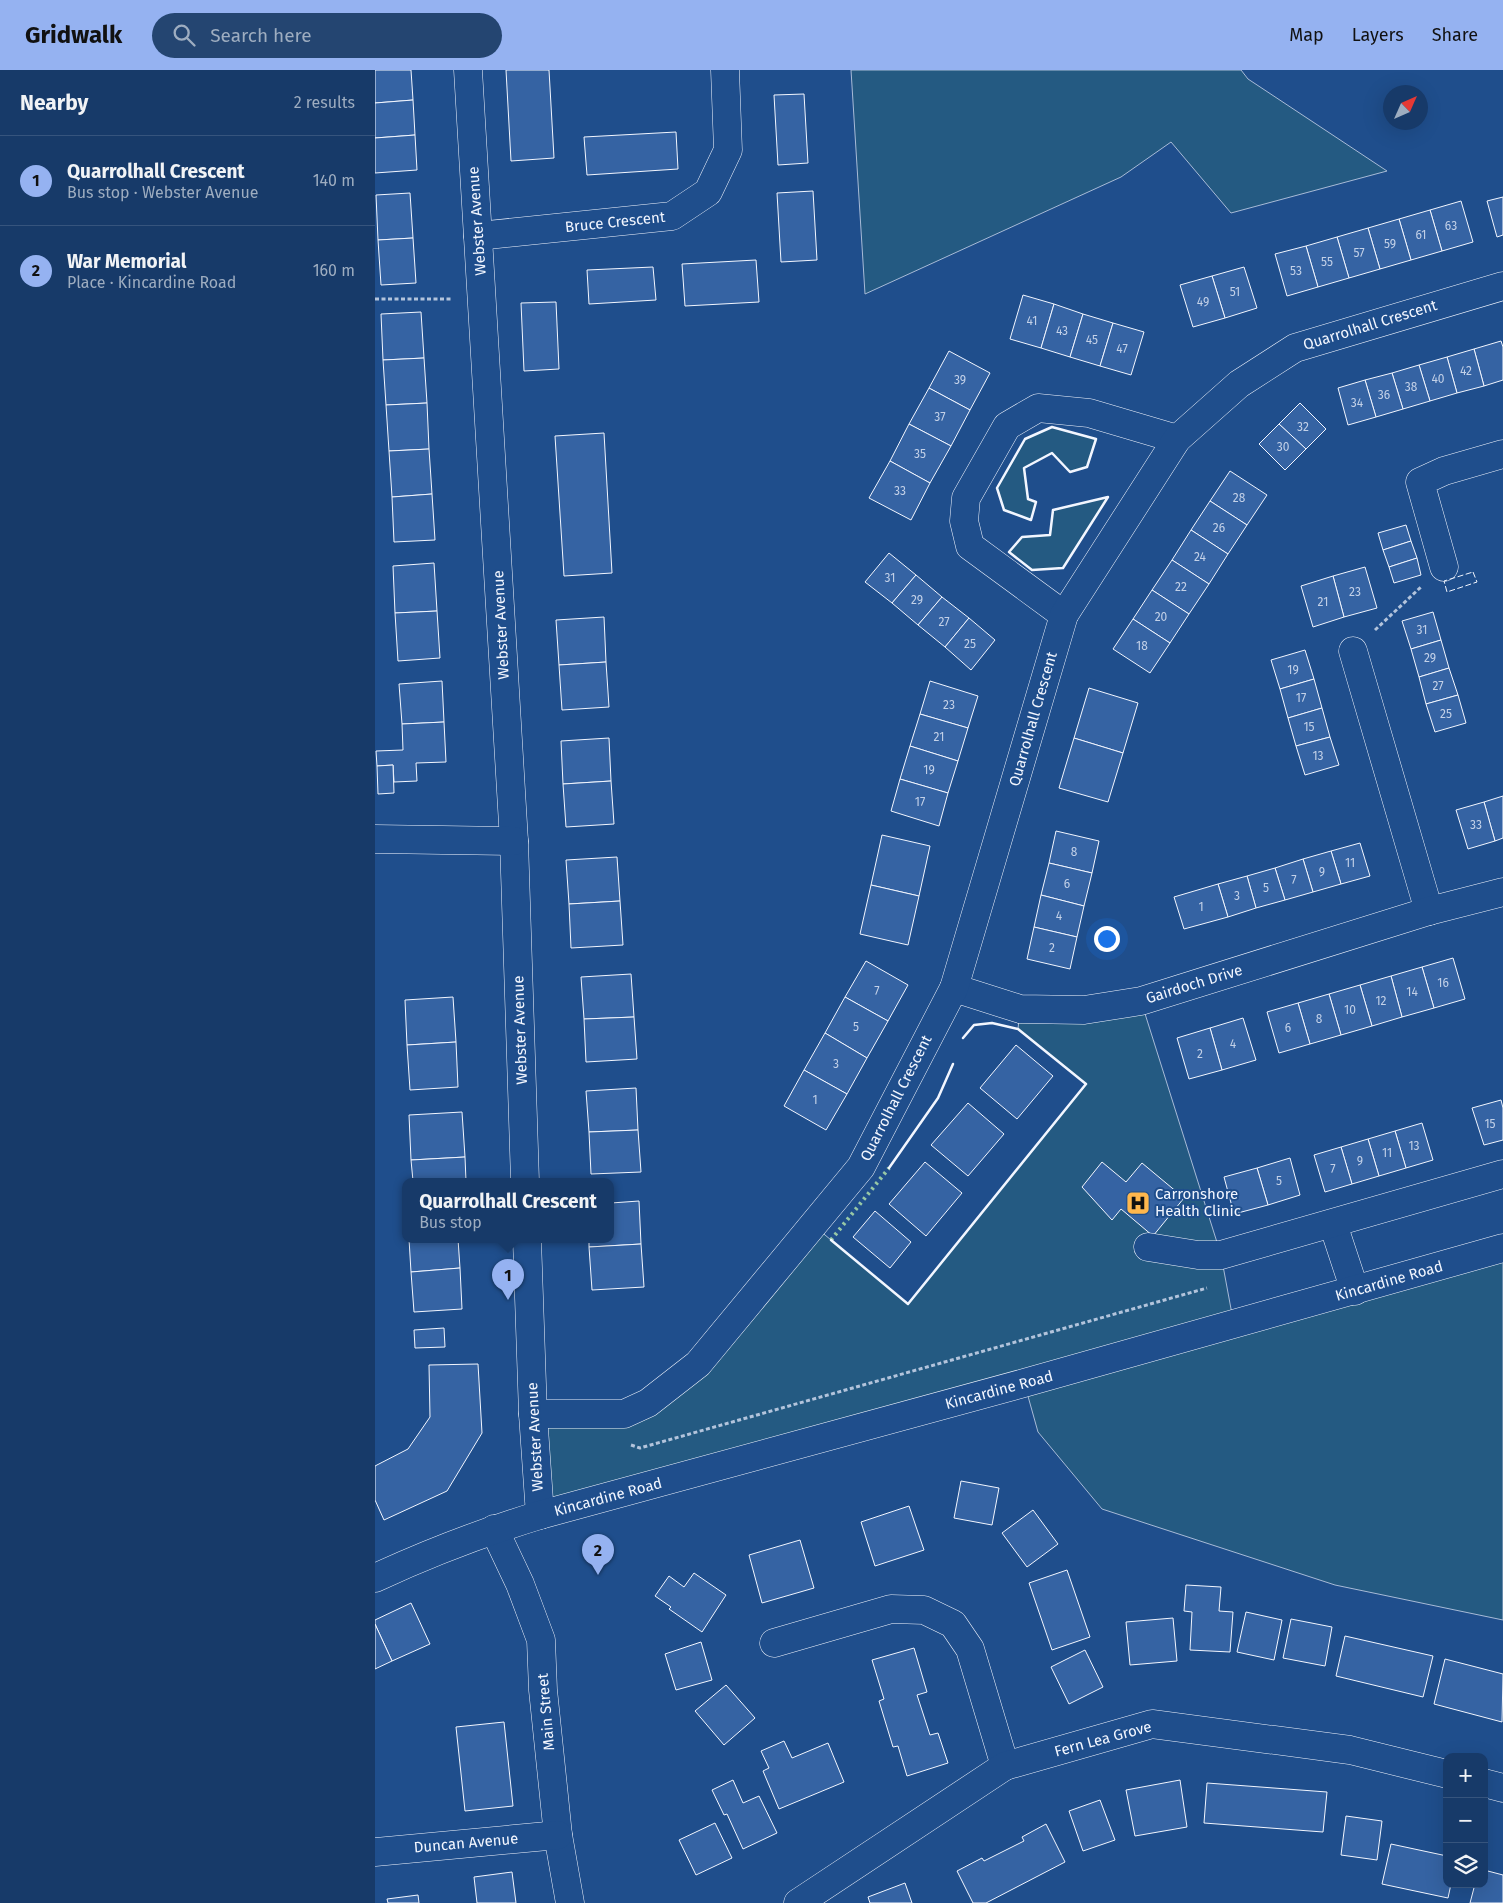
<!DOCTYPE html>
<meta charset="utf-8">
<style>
body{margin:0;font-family:"Fira Sans",sans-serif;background:#244571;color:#f1f3f6}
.controls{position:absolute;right:15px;bottom:15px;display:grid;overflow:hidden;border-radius:10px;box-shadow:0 5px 20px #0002}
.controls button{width:45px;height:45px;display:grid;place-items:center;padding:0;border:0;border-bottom:1px solid #36547d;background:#173a69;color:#f1f3f6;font:25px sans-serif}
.compass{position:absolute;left:1008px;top:15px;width:45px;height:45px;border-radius:50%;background:#173a69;box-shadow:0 5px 20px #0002;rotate:45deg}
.you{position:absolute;left:731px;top:868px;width:18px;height:18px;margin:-12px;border:4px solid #fff;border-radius:50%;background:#1a73e8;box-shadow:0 0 0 8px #1a73e833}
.badge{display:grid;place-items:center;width:32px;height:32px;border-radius:50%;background:#95b2f1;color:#111;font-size:16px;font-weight:700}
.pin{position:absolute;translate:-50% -41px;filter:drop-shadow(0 1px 2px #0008)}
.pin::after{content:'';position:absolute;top:26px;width:18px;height:15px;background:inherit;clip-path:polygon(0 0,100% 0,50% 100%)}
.popup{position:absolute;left:27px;top:1108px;width:212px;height:65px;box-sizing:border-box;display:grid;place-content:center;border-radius:10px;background:#173a69;filter:drop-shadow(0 1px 4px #0005);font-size:16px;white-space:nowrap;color:#9eadc0}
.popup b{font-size:19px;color:#f1f3f6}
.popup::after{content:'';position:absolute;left:50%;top:100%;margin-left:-10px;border:10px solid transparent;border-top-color:#173a69}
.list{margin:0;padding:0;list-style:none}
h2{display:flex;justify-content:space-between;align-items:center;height:65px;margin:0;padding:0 20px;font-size:21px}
h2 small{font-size:16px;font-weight:400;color:#9eadc0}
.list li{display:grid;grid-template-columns:32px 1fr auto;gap:15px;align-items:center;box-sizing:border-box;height:90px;padding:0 20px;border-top:1px solid #36547d}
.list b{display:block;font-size:19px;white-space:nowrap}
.list p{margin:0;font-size:16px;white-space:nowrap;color:#9eadc0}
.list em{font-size:16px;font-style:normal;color:#9eadc0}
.icon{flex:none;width:28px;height:28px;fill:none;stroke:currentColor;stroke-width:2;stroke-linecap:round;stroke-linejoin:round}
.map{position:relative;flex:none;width:1128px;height:1833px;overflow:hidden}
header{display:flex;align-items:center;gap:30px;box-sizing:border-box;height:70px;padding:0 25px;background:#95b2f1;color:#111}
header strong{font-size:24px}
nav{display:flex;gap:28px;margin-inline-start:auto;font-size:18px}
.search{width:350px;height:45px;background:#244571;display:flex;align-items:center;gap:12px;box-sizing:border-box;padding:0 18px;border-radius:28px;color:#9eadc0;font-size:19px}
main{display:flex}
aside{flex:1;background:#173a69}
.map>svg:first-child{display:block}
.green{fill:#245a82;stroke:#a8bbd7}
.building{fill:#3563a3;stroke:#f2f6ff}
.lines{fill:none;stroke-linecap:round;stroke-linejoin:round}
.minor-casing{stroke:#f2f6ff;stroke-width:29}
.path{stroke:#b3c4dc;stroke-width:3;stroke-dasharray:4 2.5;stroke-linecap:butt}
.minor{stroke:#1f4e8c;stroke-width:28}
.hedge{stroke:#97c8a6;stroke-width:4;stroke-dasharray:2.5 4;stroke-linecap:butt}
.fence{stroke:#f2f6ff;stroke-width:1;stroke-dasharray:6 2.5;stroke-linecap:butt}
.wall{stroke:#f2f6ff;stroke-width:2.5}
.labels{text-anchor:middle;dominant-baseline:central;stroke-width:4;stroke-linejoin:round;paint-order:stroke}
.number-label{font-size:12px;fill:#c3d1e8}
.street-label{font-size:15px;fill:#f2f6ff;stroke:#1f4e8c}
.poi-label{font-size:15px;fill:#f2f6ff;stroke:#1f4e8c;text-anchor:start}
</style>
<header>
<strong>Gridwalk</strong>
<div class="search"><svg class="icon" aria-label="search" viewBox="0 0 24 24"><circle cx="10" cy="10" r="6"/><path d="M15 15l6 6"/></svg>Search here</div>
<nav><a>Map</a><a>Layers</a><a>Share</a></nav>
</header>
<main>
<aside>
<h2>Nearby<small>2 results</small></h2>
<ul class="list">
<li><span class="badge">1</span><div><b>Quarrolhall Crescent</b><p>Bus stop · Webster Avenue</p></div><em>140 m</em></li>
<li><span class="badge">2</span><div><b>War Memorial</b><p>Place · Kincardine Road</p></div><em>160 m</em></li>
</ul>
</aside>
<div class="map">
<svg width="1128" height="1833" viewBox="0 0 1128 1833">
<rect width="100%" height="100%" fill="#1f4e8c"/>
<g class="green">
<polygon points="476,0 866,0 873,9 1012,101 856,143 796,72 746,107 490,224"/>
<polygon points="677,357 721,369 712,397 695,402 677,383 649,398 653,429 661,432 656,450 629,440 622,418 650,369"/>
<polygon points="733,427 688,498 657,500 634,482 647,467 675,465 678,440"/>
<polygon points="766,931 846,1185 859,1255 1128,1178 1128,1550 960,1515 727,1439 663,1362 649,1312 165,1445 158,1344 273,1333 438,1155 533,1234 711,1014 643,959 645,939"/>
</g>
<g class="building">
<polygon points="0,0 36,0 38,30 0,33"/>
<polygon points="131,0 174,0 179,88 136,91"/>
<polygon points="429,24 433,93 403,95 399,25"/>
<polygon points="38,30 40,65 0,68 0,33"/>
<polygon points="301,62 303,99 212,105 209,67"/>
<polygon points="40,65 42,100 0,103 0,68"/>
<polygon points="438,121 442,190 406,192 402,123"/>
<polygon points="35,123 38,168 3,170 1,125"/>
<polygon points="1128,127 1128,165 1122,167 1112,131"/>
<polygon points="1086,131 1098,172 1067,181 1055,140"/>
<polygon points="1055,140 1067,181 1036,190 1024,149"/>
<polygon points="1024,149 1036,190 1005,199 993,158"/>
<polygon points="993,158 1005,199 974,208 962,167"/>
<polygon points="962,167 974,208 943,217 931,176"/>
<polygon points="38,168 41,213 6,215 3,170"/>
<polygon points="931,176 943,217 912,226 900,184"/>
<polygon points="381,190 384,232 310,236 307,194"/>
<polygon points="278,197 281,230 214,234 212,200"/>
<polygon points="869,197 882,238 850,248 837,206"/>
<polygon points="837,206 850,248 818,257 805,215"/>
<polygon points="648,225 679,234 666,278 635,269"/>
<polygon points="181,232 184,299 149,301 146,233"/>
<polygon points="679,234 708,244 695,287 666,278"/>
<polygon points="46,242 49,288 8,290 6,244"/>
<polygon points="708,244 738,253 725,296 695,287"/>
<polygon points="738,253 769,262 756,305 725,296"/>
<polygon points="1126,271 1128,277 1128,310 1109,316 1099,279"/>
<polygon points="1099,279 1109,316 1082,323 1072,287"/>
<polygon points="574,281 615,303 595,340 554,318"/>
<polygon points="1072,287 1082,323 1055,331 1044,295"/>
<polygon points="49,288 52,333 11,335 8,290"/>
<polygon points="1044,295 1055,331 1028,339 1017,303"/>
<polygon points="1017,303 1028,339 1001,347 990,310"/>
<polygon points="990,310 1001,347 973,355 963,318"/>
<polygon points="554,318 595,340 576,376 534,354"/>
<polygon points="52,333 54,379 14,381 11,335"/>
<polygon points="925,333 951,359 931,379 904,354"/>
<polygon points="534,354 576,376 555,413 515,391"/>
<polygon points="904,354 931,379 910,400 884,374"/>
<polygon points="229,363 237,503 189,506 180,366"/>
<polygon points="54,379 57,424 17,427 14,381"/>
<polygon points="515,391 555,413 536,450 494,428"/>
<polygon points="855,401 892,425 872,455 835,431"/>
<polygon points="57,424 60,470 19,472 17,427"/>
<polygon points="835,431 872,455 853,484 816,460"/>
<polygon points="1031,455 1036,471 1008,480 1003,463"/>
<polygon points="816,460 853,484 834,514 797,490"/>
<polygon points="1036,471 1042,488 1014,497 1008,480"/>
<polygon points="514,483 541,505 517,533 490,512"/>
<polygon points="1042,488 1046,505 1019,513 1014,497"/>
<polygon points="797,490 834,514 814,544 777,520"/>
<polygon points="59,493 62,541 20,543 18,496"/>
<polygon points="990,497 1002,538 969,547 958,506"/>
<polygon points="541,505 567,527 543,555 517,533"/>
<polygon points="958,506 969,547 938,557 926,516"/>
<polygon points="777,520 814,544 795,573 758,549"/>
<polygon points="567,527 594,548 570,577 543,555"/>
<polygon points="62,541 65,588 23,591 20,543"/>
<polygon points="1058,542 1066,570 1036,579 1027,551"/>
<polygon points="229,547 231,592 184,595 181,550"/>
<polygon points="594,548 620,570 596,600 570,577"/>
<polygon points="758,549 795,573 775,603 738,579"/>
<polygon points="1066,570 1074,598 1044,607 1036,579"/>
<polygon points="930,580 939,609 905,619 896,590"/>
<polygon points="231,592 234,637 187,640 184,595"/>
<polygon points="1074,598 1083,625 1051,634 1044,607"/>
<polygon points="939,609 947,638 913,648 905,619"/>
<polygon points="67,611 69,652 27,654 24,614"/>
<polygon points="555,611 603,626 593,658 545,644"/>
<polygon points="714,618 763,633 748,683 699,668"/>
<polygon points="1083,625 1091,653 1060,662 1051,634"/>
<polygon points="947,638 955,667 921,676 913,648"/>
<polygon points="545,644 593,658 583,691 535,676"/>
<polygon points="69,652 71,692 41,693 42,711 19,712 18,695 2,696 1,681 28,680 27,654"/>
<polygon points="955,667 964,695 930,705 921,676"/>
<polygon points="234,668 236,711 188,714 186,671"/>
<polygon points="699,668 748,683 733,732 684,718"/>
<polygon points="535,676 583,691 573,723 525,709"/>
<polygon points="18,695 19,723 3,724 2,696"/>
<polygon points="525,709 573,723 564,756 516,741"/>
<polygon points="236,711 239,754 191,757 188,714"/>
<polygon points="1128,726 1128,768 1120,771 1109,732"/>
<polygon points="1109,732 1120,771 1093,779 1081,740"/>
<polygon points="681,761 724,771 717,803 674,793"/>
<polygon points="507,765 555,776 544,826 496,815"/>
<polygon points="985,773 995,806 966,814 956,781"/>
<polygon points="956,781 966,814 938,822 928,789"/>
<polygon points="242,787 245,831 194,834 191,790"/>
<polygon points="928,789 938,822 910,830 900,798"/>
<polygon points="674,793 717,803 709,836 666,825"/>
<polygon points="900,798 910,830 881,838 872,806"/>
<polygon points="872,806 881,838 853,847 843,814"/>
<polygon points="843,814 853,847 809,859 799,827"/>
<polygon points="496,815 544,826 533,875 485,864"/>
<polygon points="666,825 709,836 702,867 659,857"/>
<polygon points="245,831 248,875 196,878 194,834"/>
<polygon points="659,857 702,867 695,899 652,889"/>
<polygon points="1078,888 1090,929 1059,938 1047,897"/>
<polygon points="491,891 533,915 513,951 470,927"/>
<polygon points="1047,897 1059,938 1027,947 1016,906"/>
<polygon points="256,904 259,947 209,949 206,907"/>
<polygon points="1016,906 1027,947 997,956 985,915"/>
<polygon points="985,915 997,956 966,965 954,924"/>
<polygon points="954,924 966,965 935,974 923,933"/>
<polygon points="78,927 81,972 32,975 30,930"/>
<polygon points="470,927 513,951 492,988 450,963"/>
<polygon points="923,933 935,974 904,983 892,942"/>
<polygon points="259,947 262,989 211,992 209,949"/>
<polygon points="868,948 881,990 847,1000 835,958"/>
<polygon points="835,958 847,1000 814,1009 802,968"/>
<polygon points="450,963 492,988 472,1024 429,1000"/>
<polygon points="81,972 83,1017 35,1020 32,975"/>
<polygon points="641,975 678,1006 642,1049 605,1018"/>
<polygon points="429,1000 472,1024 451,1060 409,1036"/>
<polygon points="261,1018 263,1060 214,1062 211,1021"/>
<polygon points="1126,1030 1128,1038 1128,1070 1109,1075 1097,1038"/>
<polygon points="593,1033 629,1064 593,1106 556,1075"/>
<polygon points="87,1042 90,1087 36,1090 34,1045"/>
<polygon points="1047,1053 1058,1090 1031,1098 1020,1061"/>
<polygon points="263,1060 266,1102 216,1104 214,1062"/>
<polygon points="1020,1061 1031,1098 1004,1106 993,1069"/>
<polygon points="993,1069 1004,1106 977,1114 966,1077"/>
<polygon points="966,1077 977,1114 950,1122 939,1085"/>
<polygon points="90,1087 91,1111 38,1111 36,1090"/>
<polygon points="915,1088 925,1125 893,1135 882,1098"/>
<polygon points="550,1092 587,1123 551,1166 514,1134"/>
<polygon points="727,1092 751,1112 767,1093 809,1128 778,1166 746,1139 737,1150 707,1117"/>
<polygon points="882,1098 893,1135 859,1144 849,1107"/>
<polygon points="264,1131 266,1174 214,1177 214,1169 236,1169 236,1133"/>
<polygon points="500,1141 536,1172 515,1198 478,1167"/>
<polygon points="34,1169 83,1169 85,1198 36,1202"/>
<polygon points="266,1174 269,1217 217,1220 214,1177"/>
<polygon points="85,1198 87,1239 39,1242 36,1202"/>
<polygon points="69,1258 70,1277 40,1278 39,1260"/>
<polygon points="103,1294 107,1363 72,1421 9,1450 0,1430 0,1396 33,1379 55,1347 54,1295"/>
<polygon points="586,1411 624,1418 617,1455 579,1448"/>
<polygon points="534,1436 549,1480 500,1496 486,1452"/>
<polygon points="658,1440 683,1474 652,1497 627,1463"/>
<polygon points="425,1470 439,1518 387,1533 374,1485"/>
<polygon points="692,1500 715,1567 677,1580 654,1513"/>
<polygon points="319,1503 351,1525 327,1562 294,1539 296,1537 280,1526 294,1506 309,1517"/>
<polygon points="811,1515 846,1517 844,1541 858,1542 855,1582 815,1580 817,1542 809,1541"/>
<polygon points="36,1533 55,1574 17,1591 0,1554 0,1550"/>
<polygon points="871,1542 907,1550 899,1590 862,1582"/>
<polygon points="798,1548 802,1591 755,1595 751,1552"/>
<polygon points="916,1549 957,1557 950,1596 908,1588"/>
<polygon points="0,1554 17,1591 0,1599"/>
<polygon points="970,1566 1058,1586 1048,1627 961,1606"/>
<polygon points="326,1572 337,1610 301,1620 290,1584"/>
<polygon points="539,1578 552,1622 542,1625 555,1665 563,1663 573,1693 532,1706 523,1676 518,1677 504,1631 509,1629 497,1590"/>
<polygon points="710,1580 728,1617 694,1634 676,1597"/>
<polygon points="1070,1589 1128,1604 1127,1652 1059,1634"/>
<polygon points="351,1615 380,1648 349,1675 320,1641"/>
<polygon points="129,1652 138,1736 90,1741 81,1657"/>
<polygon points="409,1671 417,1688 453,1673 469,1712 404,1739 388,1701 394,1698 386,1681"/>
<polygon points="358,1710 368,1733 384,1726 402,1763 368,1779 352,1744 349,1745 337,1720"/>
<polygon points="805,1710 812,1757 760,1766 751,1720"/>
<polygon points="832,1713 952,1722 948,1762 829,1753"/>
<polygon points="725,1730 740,1770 708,1781 694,1741"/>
<polygon points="971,1746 1007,1751 1002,1790 966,1785"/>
<polygon points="340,1753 357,1788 321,1805 304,1770"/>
<polygon points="671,1754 690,1792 611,1833 598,1833 582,1801 607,1788 609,1791 649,1771 647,1767"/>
<polygon points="1016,1774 1072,1786 1072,1814 1076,1814 1073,1828 1007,1814"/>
<polygon points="1109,1800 1128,1805 1128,1833 1095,1833 1100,1814 1109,1814"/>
<polygon points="137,1802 141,1833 102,1833 99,1807"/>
<polygon points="530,1813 537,1833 495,1833 493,1827"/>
<polygon points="43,1825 44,1833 13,1833 12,1829"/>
</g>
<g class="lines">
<g class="minor-casing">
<g id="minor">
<polyline points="93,0 139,771 150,1111"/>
<polyline points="103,166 297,146 333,122 353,80 350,0"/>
<polyline points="1069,497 1045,412 1069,401 1128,384"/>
<polyline points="689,545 595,476 589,451 591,428 632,356 663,338 714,343 802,369"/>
<polyline points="978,581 1054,841"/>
<polyline points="0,769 139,771"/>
<polyline points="579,918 645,939 709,940 766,931 1054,841 1128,822"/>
<polyline points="958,1154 980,1221"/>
<polyline points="152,1169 158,1344 165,1445"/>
<polyline points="773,1177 823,1185 846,1185 1128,1104"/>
<polyline points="158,1344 249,1344 273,1333 323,1294 486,1097 579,918 689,545 802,369 864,314 920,278 1128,216"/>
<polyline points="119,1459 145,1514 166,1570 168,1620 183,1765 195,1833"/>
<path d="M0 1508C54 1483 109 1462 165 1445L649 1313 1128 1178"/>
<polyline points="399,1573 516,1539 549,1540 578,1554 595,1579 630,1696"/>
<polyline points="1109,1713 1128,1718"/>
<polyline points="0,1782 183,1765"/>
<polyline points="423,1833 630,1696 777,1654 975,1680 1072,1704"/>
</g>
</g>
<g class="path">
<polyline points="0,229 77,229"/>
<polyline points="1000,560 1047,516"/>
<polyline points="256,1375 265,1378 832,1218"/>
</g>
<use href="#minor" class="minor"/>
<polyline class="hedge" points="456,1170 514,1098"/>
<polygon class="fence" points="1098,502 1102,512 1072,522 1069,511"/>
<g class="wall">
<polygon points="677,357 721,369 712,397 695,402 677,383 649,398 653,429 661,432 656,450 629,440 622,418 650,369"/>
<polygon points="733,427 688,498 657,500 634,482 647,467 675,465 678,440"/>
<polyline points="514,1098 563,1028 578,994"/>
<polyline points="456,1170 533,1234 711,1014 643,959 617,953 599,955 588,968"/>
</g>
</g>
<defs>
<g id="hospital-square" transform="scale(1.25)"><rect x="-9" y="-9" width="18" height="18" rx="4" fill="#ffb74d" stroke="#1f4e8c"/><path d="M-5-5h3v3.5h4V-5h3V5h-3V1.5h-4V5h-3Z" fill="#111"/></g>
</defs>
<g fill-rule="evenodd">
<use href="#hospital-square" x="763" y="1133"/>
</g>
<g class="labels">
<g class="number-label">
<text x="1076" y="156">63</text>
<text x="1046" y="165">61</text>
<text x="1015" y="174">59</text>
<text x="984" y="183">57</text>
<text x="952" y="192">55</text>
<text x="921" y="201">53</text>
<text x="860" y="222">51</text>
<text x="828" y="232">49</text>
<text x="657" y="251">41</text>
<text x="687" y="261">43</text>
<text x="717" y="270">45</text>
<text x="747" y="279">47</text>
<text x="1091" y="301">42</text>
<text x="1063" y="309">40</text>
<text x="585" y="310">39</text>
<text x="1036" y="317">38</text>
<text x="1009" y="325">36</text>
<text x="982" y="333">34</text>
<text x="565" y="347">37</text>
<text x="928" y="357">32</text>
<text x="908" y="377">30</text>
<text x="545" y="384">35</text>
<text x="525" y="421">33</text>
<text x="864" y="428">28</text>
<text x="844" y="458">26</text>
<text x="825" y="487">24</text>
<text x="515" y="508">31</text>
<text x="806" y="517">22</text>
<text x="980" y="522">23</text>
<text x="542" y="530">29</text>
<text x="948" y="532">21</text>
<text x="786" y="547">20</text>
<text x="569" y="552">27</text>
<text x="1047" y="560">31</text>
<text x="595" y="574">25</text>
<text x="767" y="576">18</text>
<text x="1055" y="588">29</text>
<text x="918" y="600">19</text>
<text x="1063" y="616">27</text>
<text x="926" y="628">17</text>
<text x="574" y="635">23</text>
<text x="1071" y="644">25</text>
<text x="934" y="657">15</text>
<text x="564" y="667">21</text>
<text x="943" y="686">13</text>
<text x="554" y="700">19</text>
<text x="545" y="732">17</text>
<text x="1101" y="755">33</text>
<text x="699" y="782">8</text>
<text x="975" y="793">11</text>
<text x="947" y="802">9</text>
<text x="919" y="810">7</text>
<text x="692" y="814">6</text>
<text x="891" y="818">5</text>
<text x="862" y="826">3</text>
<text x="826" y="837">1</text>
<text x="684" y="846">4</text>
<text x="677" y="878">2</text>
<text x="1068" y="913">16</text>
<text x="502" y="921">7</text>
<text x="1037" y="922">14</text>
<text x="1006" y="931">12</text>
<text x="975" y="940">10</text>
<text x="944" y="949">8</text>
<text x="481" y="957">5</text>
<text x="913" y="958">6</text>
<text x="858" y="974">4</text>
<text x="825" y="984">2</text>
<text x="461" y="994">3</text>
<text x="440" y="1030">1</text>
<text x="1115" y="1054">15</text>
<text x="1039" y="1076">13</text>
<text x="1012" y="1083">11</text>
<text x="985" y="1091">9</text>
<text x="958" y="1099">7</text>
<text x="904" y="1111">5</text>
</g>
<g class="street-label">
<text transform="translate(102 151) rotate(-94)">Webster Avenue</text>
<text transform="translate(240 152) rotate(-6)">Bruce Crescent</text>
<text transform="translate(995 255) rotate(-17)">Quarrolhall Crescent</text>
<text transform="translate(126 555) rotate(-93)">Webster Avenue</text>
<text transform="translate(658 649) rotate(-74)">Quarrolhall Crescent</text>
<text transform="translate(819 914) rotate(-17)">Gairdoch Drive</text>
<text transform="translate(145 960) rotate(-92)">Webster Avenue</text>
<text transform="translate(521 1028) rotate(-63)">Quarrolhall Crescent</text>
<text transform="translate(1014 1211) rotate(-16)">Kincardine Road</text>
<text transform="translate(624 1320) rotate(-15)">Kincardine Road</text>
<text transform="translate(160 1367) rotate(-93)">Webster Avenue</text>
<text transform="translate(233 1427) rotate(-15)">Kincardine Road</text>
<text transform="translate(171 1642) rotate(-95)">Main Street</text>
<text transform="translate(728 1669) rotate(-15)">Fern Lea Grove</text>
<text transform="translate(91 1773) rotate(-5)">Duncan Avenue</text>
</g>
<g class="poi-label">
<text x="780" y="1124">Carronshore<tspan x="780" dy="17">Health Clinic</tspan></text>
</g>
</g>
</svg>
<div class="controls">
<button>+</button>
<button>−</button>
<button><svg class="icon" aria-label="layers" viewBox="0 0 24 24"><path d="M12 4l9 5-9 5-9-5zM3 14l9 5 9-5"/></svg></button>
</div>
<svg class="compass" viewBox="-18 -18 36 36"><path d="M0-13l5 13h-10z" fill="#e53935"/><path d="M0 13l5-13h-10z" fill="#9eadc0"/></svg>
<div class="you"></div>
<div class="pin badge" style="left:133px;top:1230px">1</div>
<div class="popup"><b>Quarrolhall Crescent</b>Bus stop</div>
<div class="pin badge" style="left:223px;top:1505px">2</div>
</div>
</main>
